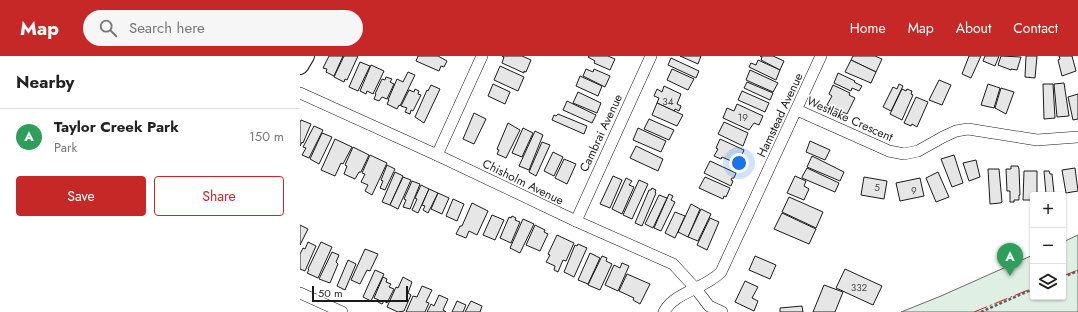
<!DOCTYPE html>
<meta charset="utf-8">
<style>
body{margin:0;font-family:Jost,sans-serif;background:#f6f6f6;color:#222}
.controls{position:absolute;right:12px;bottom:12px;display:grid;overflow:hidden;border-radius:4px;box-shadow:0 1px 3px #0004}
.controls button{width:36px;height:36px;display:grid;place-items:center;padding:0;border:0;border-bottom:1px solid #e0e0e0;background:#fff;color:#222;font:20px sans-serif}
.scale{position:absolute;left:12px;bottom:10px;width:96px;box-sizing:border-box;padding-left:4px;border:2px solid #1a1a1a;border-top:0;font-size:11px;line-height:14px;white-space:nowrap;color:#1a1a1a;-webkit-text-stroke:3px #fff;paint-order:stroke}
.you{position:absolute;left:439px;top:107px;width:14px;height:14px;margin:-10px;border:3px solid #fff;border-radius:50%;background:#1a73e8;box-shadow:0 0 0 6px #1a73e833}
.badge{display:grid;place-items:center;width:26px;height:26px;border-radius:50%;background:#c62828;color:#fff;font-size:13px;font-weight:700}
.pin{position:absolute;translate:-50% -33px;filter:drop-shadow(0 1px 2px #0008)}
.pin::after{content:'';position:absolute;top:21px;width:14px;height:12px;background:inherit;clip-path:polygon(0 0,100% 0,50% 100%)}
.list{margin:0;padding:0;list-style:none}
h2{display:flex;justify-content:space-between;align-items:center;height:52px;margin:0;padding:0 16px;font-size:17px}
h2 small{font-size:13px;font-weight:400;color:#767676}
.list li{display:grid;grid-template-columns:26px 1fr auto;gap:12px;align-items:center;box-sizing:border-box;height:56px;padding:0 16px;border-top:1px solid #e0e0e0}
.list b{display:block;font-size:15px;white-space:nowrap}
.list p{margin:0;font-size:13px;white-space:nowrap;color:#767676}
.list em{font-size:13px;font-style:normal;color:#767676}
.actions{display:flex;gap:8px;padding:12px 16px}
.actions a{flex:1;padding:9px 0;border:1px solid #c62828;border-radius:4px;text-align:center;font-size:14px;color:#c62828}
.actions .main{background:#c62828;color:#fff}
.icon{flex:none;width:22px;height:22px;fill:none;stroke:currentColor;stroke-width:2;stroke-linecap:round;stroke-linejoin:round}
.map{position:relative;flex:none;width:778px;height:256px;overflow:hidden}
header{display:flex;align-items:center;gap:24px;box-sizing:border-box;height:56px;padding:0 20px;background:#c62828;color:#fff}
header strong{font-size:19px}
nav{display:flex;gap:22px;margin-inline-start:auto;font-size:14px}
.search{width:280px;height:36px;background:#f6f6f6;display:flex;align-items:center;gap:10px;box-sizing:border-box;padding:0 14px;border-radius:22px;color:#767676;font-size:15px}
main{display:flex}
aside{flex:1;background:#fff}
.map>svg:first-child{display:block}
.green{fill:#e0efe3;stroke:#6a6a6a}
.building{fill:#e6e6e6;stroke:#1a1a1a}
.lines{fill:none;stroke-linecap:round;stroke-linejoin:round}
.street-casing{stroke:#1a1a1a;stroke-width:12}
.secondary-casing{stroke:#1a1a1a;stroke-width:18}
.path{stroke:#5f5f5f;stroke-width:2.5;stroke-dasharray:3 2;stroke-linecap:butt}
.street{stroke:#fff;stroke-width:11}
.secondary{stroke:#fff;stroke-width:16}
.power{stroke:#c62828;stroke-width:1;stroke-dasharray:14 3 2 3;stroke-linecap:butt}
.labels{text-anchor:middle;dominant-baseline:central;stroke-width:3;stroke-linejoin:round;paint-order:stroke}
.number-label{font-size:10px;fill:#4d4d4d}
.street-label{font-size:12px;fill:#1a1a1a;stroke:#fff}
</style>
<header>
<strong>Map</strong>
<div class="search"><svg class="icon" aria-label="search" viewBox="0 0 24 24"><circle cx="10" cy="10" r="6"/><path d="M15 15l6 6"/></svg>Search here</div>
<nav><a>Home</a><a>Map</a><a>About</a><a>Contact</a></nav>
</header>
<main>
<aside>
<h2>Nearby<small></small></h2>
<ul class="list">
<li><span class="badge" style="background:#2e9e5b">A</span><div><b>Taylor Creek Park</b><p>Park</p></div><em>150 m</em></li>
</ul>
<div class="actions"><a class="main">Save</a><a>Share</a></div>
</aside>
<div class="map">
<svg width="778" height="256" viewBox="0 0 778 256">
<rect width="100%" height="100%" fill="#fff"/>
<polygon class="green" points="778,179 778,256 601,256 641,240 733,199 733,241 763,241 763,186"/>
<g class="building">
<polygon points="29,0 43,0 34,20 26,16 27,13 23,12"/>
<polygon points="44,0 58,0 47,24 45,23 44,26 34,21"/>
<polygon points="118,0 138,0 147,5 144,11 141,10 139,15 116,5"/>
<polygon points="202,0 222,0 231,4 226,16 224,15 224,17 202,7 204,1"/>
<polygon points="289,0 308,0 315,3 310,14 294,7 295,5 288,1"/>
<polygon points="380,0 401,0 398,8"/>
<polygon points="460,0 473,0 484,5 480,14 461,4 462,1"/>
<polygon points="553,0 575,0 582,3 576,16 551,4"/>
<polygon points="669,0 681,0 671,22 662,18"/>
<polygon points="685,0 699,0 695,10 683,5"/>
<polygon points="701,0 721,1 717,14 711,13 711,14 698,9"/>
<polygon points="726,0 737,0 735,22 725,21"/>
<polygon points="759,0 772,0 776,15 762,20 758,4 760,3"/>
<polygon points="371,2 399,15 396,22 368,9"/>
<polygon points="458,4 480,14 476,24 449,11 451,7 456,9"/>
<polygon points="551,4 576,16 571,27 545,16"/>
<polygon points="60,6 70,10 58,35 49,31"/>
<polygon points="71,9 84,15 73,38 67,35 66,38 60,35"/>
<polygon points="200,10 224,21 218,35 194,24"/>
<polygon points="286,13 293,16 294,13 310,20 305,31 283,20"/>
<polygon points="372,13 394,23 388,34 367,24"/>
<polygon points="450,14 478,27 473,36 446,24"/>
<polygon points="108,16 115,19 100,50 99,49 97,53 87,48 89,44 88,44 97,23 103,26"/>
<polygon points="538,17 555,25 554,26 562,30 559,35 552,32 551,35 534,27"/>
<polygon points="280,20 302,30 298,40 276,30"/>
<polygon points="86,21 92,23 90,26 94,28 87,43 82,41 79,45 74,43 76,38 75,38 82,23 85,24"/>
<polygon points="639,24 651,29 642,49 629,44"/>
<polygon points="447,26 473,37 470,44 444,32"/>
<polygon points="764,27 769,60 757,61 754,28"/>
<polygon points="193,28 210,36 205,48 188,40"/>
<polygon points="599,28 603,30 591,55 583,51 593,31 597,33"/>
<polygon points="688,28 700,32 694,52 681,49"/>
<polygon points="743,28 753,28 755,62 744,63"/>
<polygon points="131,29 140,33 124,67 115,61 127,34 128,35"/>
<polygon points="533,29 550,37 549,39 555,42 547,58 527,49 532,40 529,38"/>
<polygon points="364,30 381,38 377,48 381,50 379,55 375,53 374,55 357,47 359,42 354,40 357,33 362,36"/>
<polygon points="701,32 714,36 706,58 695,52"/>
<polygon points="115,33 119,35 118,38 121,39 113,55 111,54 110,58 105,56 107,52 101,50 109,34 114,36"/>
<polygon points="602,33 606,35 607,33 612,35 611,38 613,39 602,64 590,58"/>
<polygon points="442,35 469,47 465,56 438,44"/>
<polygon points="278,36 301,47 297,57 273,47"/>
<polygon points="778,38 778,63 773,64 768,41"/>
<polygon points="616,41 628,46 617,71 612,68 611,70 604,67"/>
<polygon points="267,45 296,59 292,67 263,54"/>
<polygon points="357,47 383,59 377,70 352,59"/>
<polygon points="437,48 463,60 459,69 454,67 449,74 423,62 427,52 434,55"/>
<polygon points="174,57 186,63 174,88 163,83"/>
<polygon points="258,58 287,70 284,78 252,64 254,59 256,60"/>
<polygon points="349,63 374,74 369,84 344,73"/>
<polygon points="1,64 11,68 3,87 2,86 0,90 0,66"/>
<polygon points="424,66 448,77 443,90 418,78"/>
<polygon points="208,67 220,74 206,102 197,98 199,94 197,93"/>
<polygon points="14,70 23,74 9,102 2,99 6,92 3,91"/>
<polygon points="223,72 233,77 222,101 212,97"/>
<polygon points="338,72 366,85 361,96 333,84"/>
<polygon points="235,75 243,79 229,114 219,110"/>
<polygon points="22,77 32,81 19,108 10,103"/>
<polygon points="35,83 52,91 43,108 41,107 35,120 21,114"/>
<polygon points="420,83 444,94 438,108 422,101 421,103 414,100 418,93 416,92"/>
<polygon points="510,85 530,94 525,104 506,96"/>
<polygon points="242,86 250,89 236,120 229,116"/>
<polygon points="336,90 363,103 358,115 330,102"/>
<polygon points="53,91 69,99 61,116 59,116 55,123 44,118 47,110 45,109"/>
<polygon points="253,96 263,101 254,120 244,115"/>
<polygon points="70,99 87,107 72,139 65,135 68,129 61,126 65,118 62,117"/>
<polygon points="654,99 663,127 652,131 641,103"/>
<polygon points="512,100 544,116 540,125 507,111"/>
<polygon points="264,103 276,108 267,128 255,122"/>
<polygon points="676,104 680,121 669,125 663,107"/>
<polygon points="410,105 436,117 434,122 432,122 431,124 433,125 431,130 404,117"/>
<polygon points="87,109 95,113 85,134 80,132 83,125 81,124"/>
<polygon points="711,110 718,110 719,113 720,139 719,139 719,144 714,144 714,146 710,146 710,135 707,135 706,113 711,113"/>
<polygon points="507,112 539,127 535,136 502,122 502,121"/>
<polygon points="775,112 778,135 766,137 762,114"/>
<polygon points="688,113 699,113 702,146 700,147 690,148"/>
<polygon points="724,115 737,115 737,139 733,139 733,144 723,144"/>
<polygon points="744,115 749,115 750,118 752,118 754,137 746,138"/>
<polygon points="95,116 103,120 90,149 82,146"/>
<polygon points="638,116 649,141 636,146 626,122"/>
<polygon points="313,120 322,124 310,152 300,148"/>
<polygon points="495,120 506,125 504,130 509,133 504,144 487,137"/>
<polygon points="103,121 111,124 98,153 90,149"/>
<polygon points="405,121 430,132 426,141 424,140 423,143 399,132"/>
<polygon points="564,121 587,125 584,143 561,139"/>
<polygon points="326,122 332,125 329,129 334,131 322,158 312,153"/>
<polygon points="620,122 624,140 600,145 596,127"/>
<polygon points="339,124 348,128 332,163 323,159"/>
<polygon points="112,125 120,128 110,153 103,151 106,144 104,143"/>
<polygon points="121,129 129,133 118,157 112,154 117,143 115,142"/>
<polygon points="352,132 356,134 355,136 356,137 342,170 335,167 349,134 351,134"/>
<polygon points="129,133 138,137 128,157 123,154 125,150 122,149"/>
<polygon points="138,137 149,142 142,158 131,153"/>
<polygon points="369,138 373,140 371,144 375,146 361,175 354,172"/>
<polygon points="359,139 367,142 353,172 345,168"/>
<polygon points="489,141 523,156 516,172 482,156"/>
<polygon points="153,143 164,148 157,165 146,160"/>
<polygon points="172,147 188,155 177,179 169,175 166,182 156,178 160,170 162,170"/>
<polygon points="391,148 400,153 388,181 378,176"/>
<polygon points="401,153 411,158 398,185 388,181"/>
<polygon points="375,156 385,160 375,182 365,177"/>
<polygon points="482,157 516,173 509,188 474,173"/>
<polygon points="192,159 204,164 195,184 183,179"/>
<polygon points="212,160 216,162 215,164 220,166 211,187 200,182 209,161 211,162"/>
<polygon points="410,162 419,166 407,194 397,189"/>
<polygon points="223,163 234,168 220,197 210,192"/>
<polygon points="0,169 8,173 0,189"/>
<polygon points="235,169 245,174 244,176 248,178 240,195 226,189"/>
<polygon points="257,179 274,187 266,205 263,204 258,216 254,214 255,210 246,206 250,199 248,198"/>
<polygon points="8,186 16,190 5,215 0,213 0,198 3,192 5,193"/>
<polygon points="21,186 32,191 18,222 7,217 9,214 8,213"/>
<polygon points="278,188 287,192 286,194 274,221 264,216 273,194 275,189 277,190"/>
<polygon points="65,193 78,198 70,215 67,214 60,228 51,224"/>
<polygon points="32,196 39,199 36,206 38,208 30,227 19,223"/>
<polygon points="290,197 300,202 288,228 278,224"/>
<polygon points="302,200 307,202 306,205 312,208 300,234 288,229"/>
<polygon points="455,200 476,209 470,223 449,214"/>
<polygon points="48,204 56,208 45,234 37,230"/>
<polygon points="322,207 329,210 318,235 305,229 314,209 320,212"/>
<polygon points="545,213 582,230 573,249 536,232"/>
<polygon points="75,214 84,218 71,245 63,241"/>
<polygon points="327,218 350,228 340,248 333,244 334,242 319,235"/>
<polygon points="83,221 87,223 86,226 91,228 89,231 94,233 87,247 84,245 82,248 78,246 79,244 74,242"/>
<polygon points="103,221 112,226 108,237 111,239 104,255 98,256 87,251 96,231 98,232"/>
<polygon points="445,225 458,231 452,242 458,245 454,255 435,246"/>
<polygon points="524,229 543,236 535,256 513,256"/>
<polygon points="122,230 132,234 126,246 129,247 125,256 106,256 113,240 117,241"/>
<polygon points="139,239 148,243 143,254 146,256 127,256 131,248 134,250"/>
<polygon points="157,245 166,249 163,256 152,256"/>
<polygon points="171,245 182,250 180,256 165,256"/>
<polygon points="502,250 503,256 480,256 480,252"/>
</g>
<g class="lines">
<g class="street-casing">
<g id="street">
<polyline points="0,37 137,99 276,165 373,208 396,233 409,250 422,256"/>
<polyline points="497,54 589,95 604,98 618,95 643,81 656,75 668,73 737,84 778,81"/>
<polyline points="137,99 182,0"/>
<polyline points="276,165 351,0"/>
<polyline points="0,237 42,256"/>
<path d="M364 256C374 236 405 233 421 216L521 0"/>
</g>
</g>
<g class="secondary-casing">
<polyline id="secondary" points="0,10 6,0"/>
</g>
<g class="path">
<polyline points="763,221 778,215"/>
<polyline points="681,256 733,233"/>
</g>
<use href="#street" class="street"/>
<use href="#secondary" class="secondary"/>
<g class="power">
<polyline points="763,220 778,214"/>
<polyline points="674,256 733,232"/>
</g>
</g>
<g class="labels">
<g class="number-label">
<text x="368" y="45">34</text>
<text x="443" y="61">19</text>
<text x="577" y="131">5</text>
<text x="614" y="134">9</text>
<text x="559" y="231">332</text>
</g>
<g class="street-label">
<text transform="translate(480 59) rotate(-65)">Hamstead Avenue</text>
<text transform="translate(550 63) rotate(24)">Westlake Crescent</text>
<text transform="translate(301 77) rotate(-65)">Cambrai Avenue</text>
<text transform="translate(223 126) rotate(26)">Chisholm Avenue</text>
</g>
</g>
</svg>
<div class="controls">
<button>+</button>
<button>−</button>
<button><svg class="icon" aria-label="layers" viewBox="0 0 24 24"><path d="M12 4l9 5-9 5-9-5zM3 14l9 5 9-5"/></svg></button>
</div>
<div class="scale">50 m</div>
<div class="you"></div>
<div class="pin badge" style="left:710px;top:220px;background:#2e9e5b">A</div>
</div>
</main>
